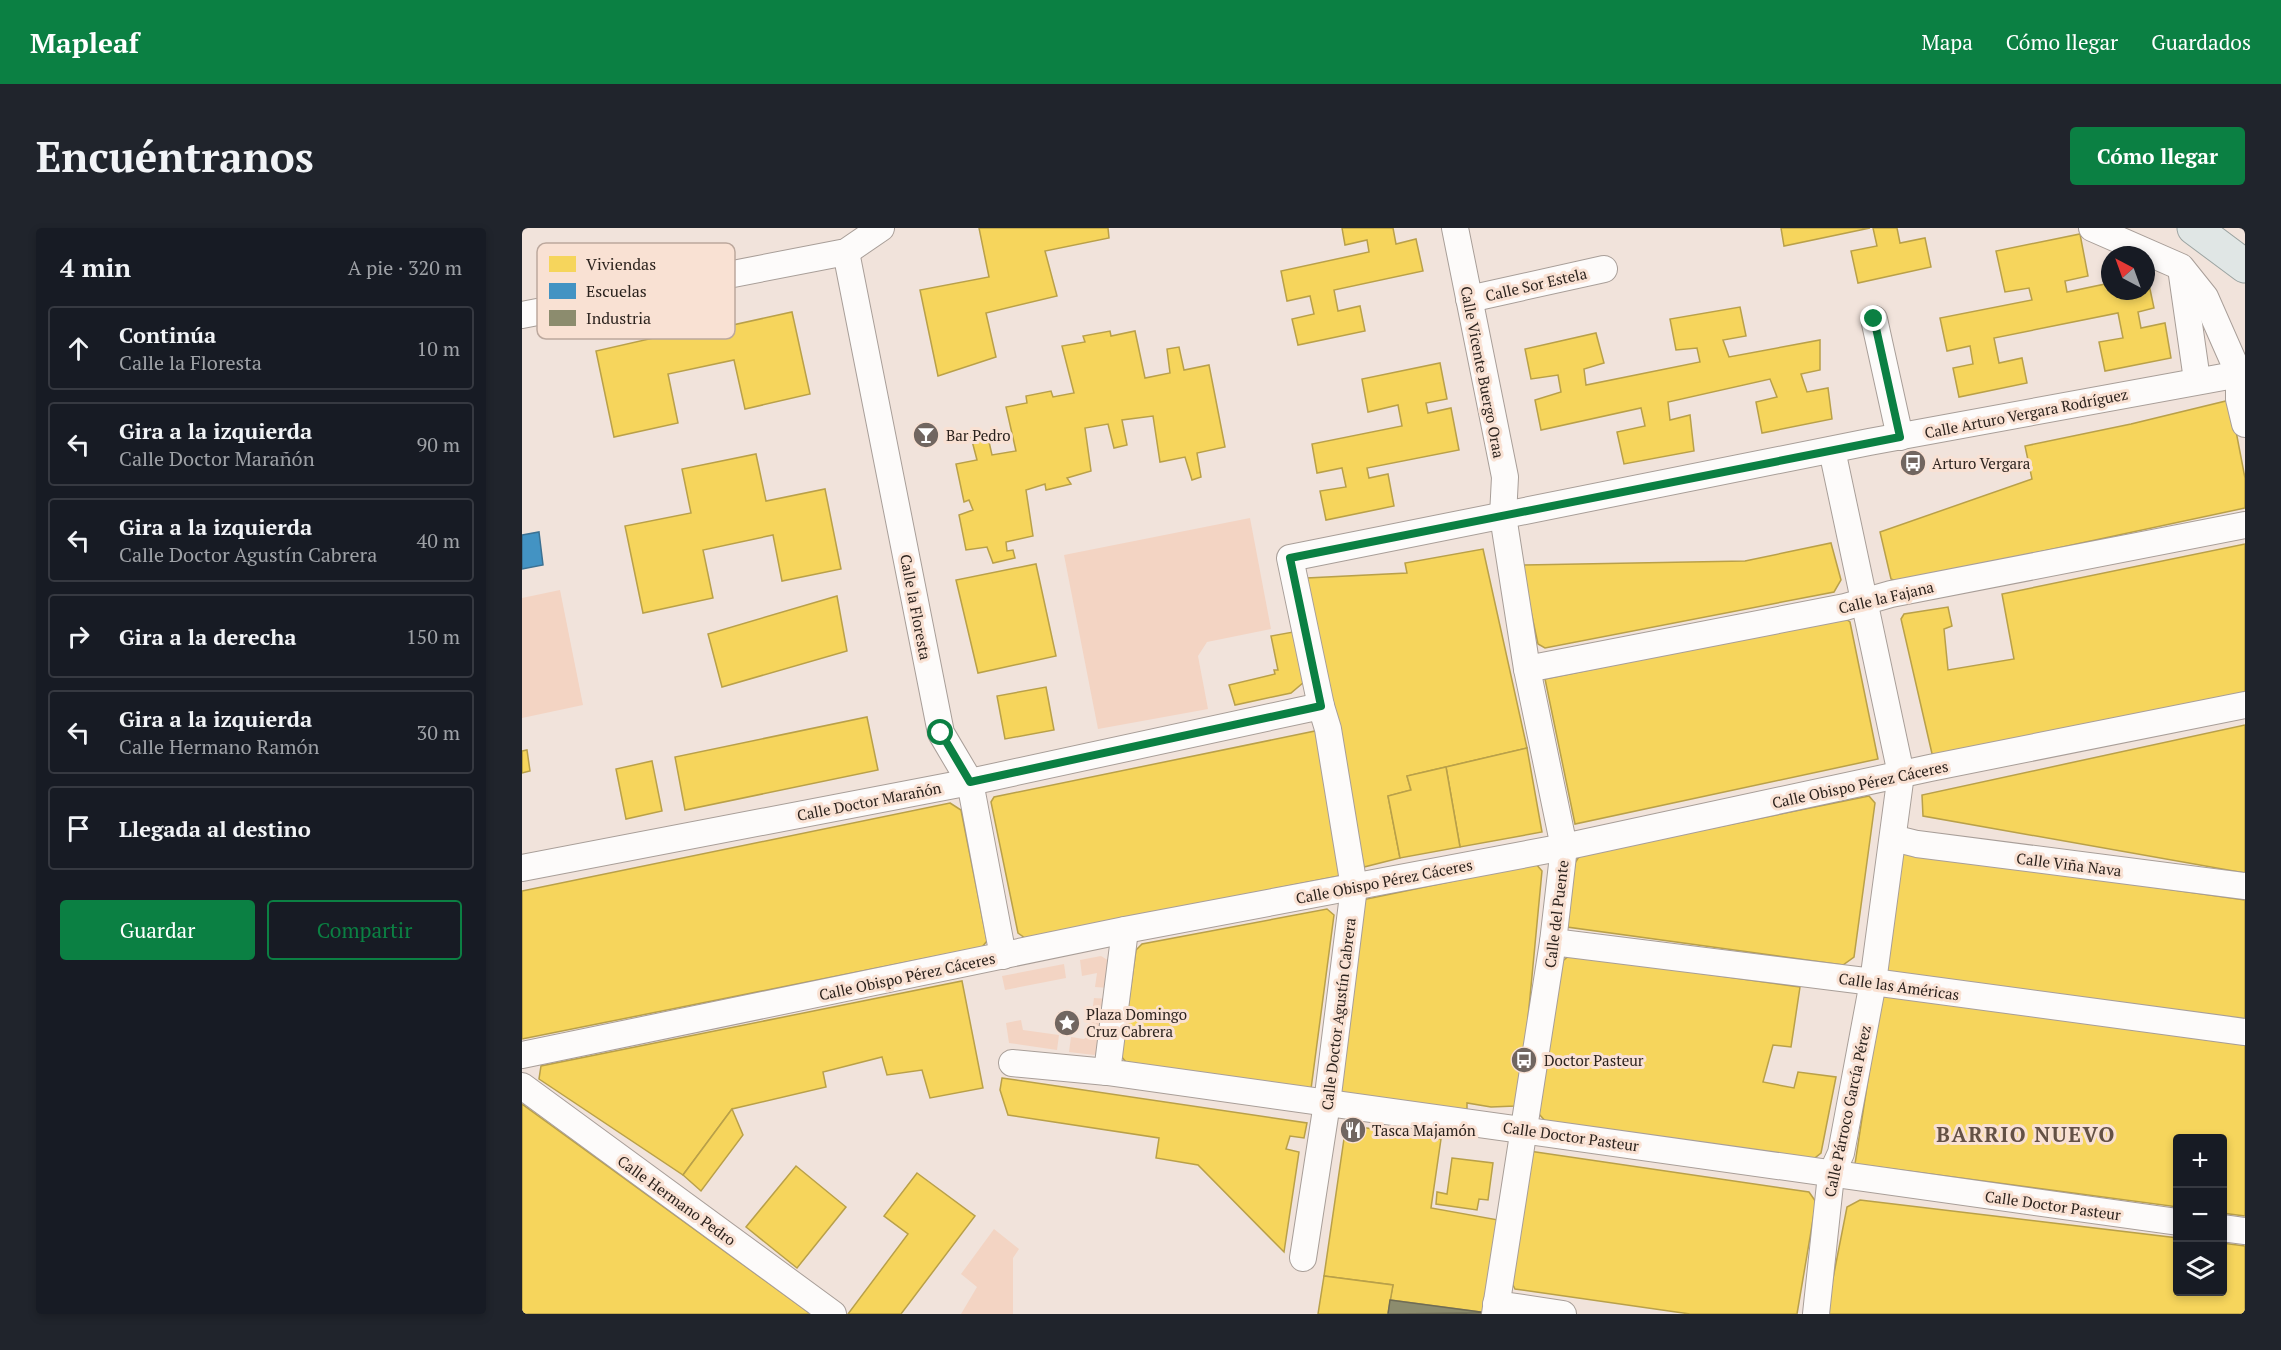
<!DOCTYPE html>
<html lang="es">
<meta charset="utf-8">
<style>
body{margin:0;font-family:"PT Serif",serif;background:#20242c;color:#f1f3f6}
.controls{position:absolute;right:18px;bottom:18px;display:grid;overflow:hidden;border-radius:6px;box-shadow:0 3px 9px #0003}
.controls button{width:54px;height:54px;display:grid;place-items:center;padding:0;border:0;border-bottom:2px solid #363941;background:#171b24;color:#f1f3f6;font:30px sans-serif}
.compass{position:absolute;left:1579px;top:18px;width:54px;height:54px;border-radius:50%;background:#171b24;box-shadow:0 3px 9px #0003;rotate:319deg}
.stop{position:absolute;width:18px;height:18px;margin:-14px;border:4px solid #0b8043;border-radius:50%;background:#fff}
.stop.end{background:#0b8043;border-color:#fff;box-shadow:0 2px 6px #0008}
.list{margin:0;padding:0;list-style:none}
h2{display:flex;justify-content:space-between;align-items:center;height:78px;margin:0;padding:0 24px;font-size:26px}
h2 small{font-size:20px;font-weight:400;color:#9ea1a6}
.list li{display:grid;grid-template-columns:39px 1fr auto;gap:18px;align-items:center;box-sizing:border-box;height:84px;margin:0 12px 12px;padding:0 12px;border:2px solid #363941;border-radius:6px}
.list b{display:block;font-size:22px;white-space:nowrap}
.list p{margin:0;font-size:20px;white-space:nowrap;color:#9ea1a6}
.list em{font-size:20px;font-style:normal;color:#9ea1a6}
.actions{display:flex;gap:12px;padding:18px 24px}
.actions a{flex:1;padding:14px 0;border:2px solid #0b8043;border-radius:6px;text-align:center;font-size:21px;color:#0b8043}
.actions .main{background:#0b8043;color:#fff}
.icon{flex:none;width:33px;height:33px;fill:none;stroke:currentColor;stroke-width:2;stroke-linecap:round;stroke-linejoin:round}
.map{position:relative;flex:none;width:1723px;height:1086px;overflow:hidden;border-radius:6px}
header{display:flex;align-items:center;gap:36px;box-sizing:border-box;height:84px;padding:0 30px;background:#0b8043;color:#fff}
header strong{font-size:28px}
nav{display:flex;gap:33px;margin-inline-start:auto;font-size:21px}
.intro{display:flex;align-items:center;justify-content:space-between;box-sizing:border-box;height:144px;padding:0 36px}
h1{margin:0;font-size:42px}
.button{padding:15px 27px;border-radius:6px;background:#0b8043;color:#fff;font-size:21px;font-weight:700}
main{display:flex;gap:36px;padding:0 36px}
aside{flex:1;background:#171b24;border-radius:6px;box-shadow:0 3px 9px #0003}
.map>svg:first-child{display:block}
.green{fill:#f3d4c3}
.homes{fill:#f6d55c;stroke:#b9a049;stroke-width:1.5}
.schools{fill:#4393c3;stroke:#3c7192;stroke-width:1.5}
.industry{fill:#8c8c6e;stroke:#6f6c56;stroke-width:1.5}
.lines{fill:none;stroke-linecap:round;stroke-linejoin:round}
.minor-casing{stroke:#a89e98;stroke-width:28}
.major-casing{stroke:#9ca4a2;stroke-width:35}
.minor{stroke:#fdfbfa;stroke-width:26}
.major{stroke:#e0e6e5;stroke-width:33}
.route{stroke:#0b8043;stroke-width:8}
.labels{text-anchor:middle;dominant-baseline:central;stroke-width:6;stroke-linejoin:round;paint-order:stroke}
.street-label{font-size:15px;fill:#2c231e;stroke:#f9e1d3}
.poi-label{font-size:15px;fill:#2c231e;stroke:#f9e1d3;text-anchor:start}
.district-label{font-size:21px;font-weight:bold;letter-spacing:1.5px;fill:#645145;stroke:#f9e1d3}
.key{fill:#f9e1d3;stroke:#bca89d;stroke-width:1.5}
.key-label{font-size:16px;fill:#2c231e}
</style>
<header>
<strong>Mapleaf</strong>
<nav><a>Mapa</a><a>Cómo llegar</a><a>Guardados</a></nav>
</header>
<div class="intro"><h1>Encuéntranos</h1><a class="button">Cómo llegar</a></div>
<main>
<aside>
<h2>4 min<small>A pie · 320 m</small></h2>
<ul class="list">
<li><svg class="icon" aria-label="ahead" viewBox="0 0 24 24"><path d="M12 20V5M6 11l6-6 6 6"/></svg><div><b>Continúa</b><p>Calle la Floresta</p></div><em>10 m</em></li>
<li><svg class="icon" aria-label="left" viewBox="0 0 24 24"><path d="M17 20v-9H6M10 6l-5 5 5 5"/></svg><div><b>Gira a la izquierda</b><p>Calle Doctor Marañón</p></div><em>90 m</em></li>
<li><svg class="icon" aria-label="left" viewBox="0 0 24 24"><path d="M17 20v-9H6M10 6l-5 5 5 5"/></svg><div><b>Gira a la izquierda</b><p>Calle Doctor Agustín Cabrera</p></div><em>40 m</em></li>
<li><svg class="icon" aria-label="right" viewBox="0 0 24 24"><path d="M7 20v-9h11M14 6l5 5-5 5"/></svg><div><b>Gira a la derecha</b></div><em>150 m</em></li>
<li><svg class="icon" aria-label="left" viewBox="0 0 24 24"><path d="M17 20v-9H6M10 6l-5 5 5 5"/></svg><div><b>Gira a la izquierda</b><p>Calle Hermano Ramón</p></div><em>30 m</em></li>
<li><svg class="icon" aria-label="arrive" viewBox="0 0 24 24"><path d="M6 21V4h12l-3 4 3 4H6"/></svg><div><b>Llegada al destino</b></div></li>
</ul>
<div class="actions"><a class="main">Guardar</a><a>Compartir</a></div>
</aside>
<div class="map">
<svg width="1723" height="1086" viewBox="0 0 1723 1086">
<rect width="100%" height="100%" fill="#f1e3db"/>
<g class="green">
<polygon points="728,290 749,401 685,414 676,428 686,481 576,501 542,327"/>
<polygon points="38,362 61,477 0,490 0,370"/>
<polygon points="579,728 589,734 588,760 573,759 575,745 560,748 558,732"/>
<polygon points="542,736 544,750 483,762 480,748"/>
<polygon points="572,770 587,771 576,825 572,827 547,824 549,809 562,811 567,807"/>
<polygon points="499,792 501,802 537,807 535,822 487,815 484,795"/>
<polygon points="472,1001 497,1021 491,1030 491,1086 439,1086 455,1059 439,1046"/>
</g>
<g class="homes">
<polygon points="457,0 586,0 587,10 523,23 535,68 464,85 474,129 416,148 398,62 467,49"/>
<polygon points="820,0 871,0 874,16 894,11 901,43 812,62 816,83 838,78 843,103 776,117 770,91 792,86 788,68 765,73 759,43 847,24 845,12 823,17"/>
<polygon points="1259,0 1348,0 1262,18"/>
<polygon points="1351,0 1375,0 1378,15 1403,10 1409,39 1336,55 1329,23 1355,18"/>
<polygon points="1558,6 1566,48 1543,53 1545,64 1588,55 1588,63 1624,63 1625,47 1632,80 1616,84 1619,100 1643,95 1649,130 1583,143 1577,114 1601,110 1596,85 1472,110 1477,135 1500,130 1505,155 1437,169 1431,140 1451,136 1448,118 1425,123 1418,90 1510,72 1507,60 1483,64 1474,23"/>
<polygon points="196,53 206,98 270,84 288,166 223,181 212,132 146,146 156,195 92,209 74,123 136,109 127,68"/>
<polygon points="1218,79 1224,108 1201,112 1207,129 1298,112 1298,142 1279,146 1285,164 1306,160 1310,191 1240,205 1234,174 1255,169 1248,151 1146,174 1148,192 1168,187 1172,223 1102,236 1095,204 1123,198 1119,180 1019,202 1013,172 1039,164 1036,147 1009,151 1003,121 1074,105 1082,135 1062,141 1064,157 1178,134 1175,120 1154,122 1148,91"/>
<polygon points="588,103 589,108 613,103 623,150 648,145 645,121 657,119 662,142 687,137 703,219 675,225 679,249 670,252 663,229 638,234 631,188 600,192 605,217 592,220 586,196 563,200 569,243 545,250 549,256 524,262 523,256 504,262 511,308 484,314 485,323 491,322 493,330 471,335 465,319 444,322 437,287 451,282 447,272 442,274 434,236 455,232 449,209 465,205 470,227 494,223 484,179 505,175 504,168 529,163 531,169 552,165 540,118 563,114 561,108"/>
<polygon points="918,135 925,171 904,175 906,185 929,180 937,222 845,240 847,250 866,246 872,278 804,292 798,263 824,259 820,240 795,245 790,216 880,198 876,177 846,184 840,151"/>
<polygon points="1708,172 1723,250 1723,280 1377,354 1369,351 1358,304 1510,251 1503,218 1609,196"/>
<polygon points="234,226 244,273 303,261 319,341 260,353 251,307 181,322 191,370 121,385 103,298 169,285 160,241"/>
<polygon points="1309,315 1319,352 1312,364 1023,420 1016,416 999,337 1223,333"/>
<polygon points="1723,316 1723,468 1411,530 1379,391 1382,386 1426,379 1430,398 1422,401 1426,442 1492,431 1480,366"/>
<polygon points="961,321 1005,520 885,548 889,562 866,568 878,630 842,639 785,350 885,345 883,335"/>
<polygon points="514,336 534,428 456,445 434,352"/>
<polygon points="315,368 325,423 200,459 186,406"/>
<polygon points="1322,390 1328,394 1356,531 1053,596 1023,451"/>
<polygon points="771,404 782,454 769,465 713,477 707,457 753,446 752,442 756,442 749,408"/>
<polygon points="524,459 532,502 483,511 475,468"/>
<polygon points="345,489 356,542 163,582 153,529"/>
<polygon points="1723,497 1723,645 1401,588 1400,567"/>
<polygon points="798,502 822,647 503,710 496,705 469,574 472,569"/>
<polygon points="1005,520 1020,604 938,619 924,539"/>
<polygon points="5,522 8,543 0,545 0,523"/>
<polygon points="130,533 140,583 104,591 94,541"/>
<polygon points="924,539 938,619 878,630 866,568 889,562 885,548"/>
<polygon points="1347,568 1353,575 1332,729 1321,737 1045,699 1053,635 1058,627"/>
<polygon points="428,575 439,582 465,713 460,719 0,811 0,663"/>
<polygon points="1383,624 1723,672 1723,792 1366,744 1361,733 1374,633"/>
<polygon points="1014,636 1020,643 1002,832 993,878 969,879 945,875 945,883 817,865 840,672"/>
<polygon points="805,681 812,687 789,861 604,834 599,828 614,722 620,716"/>
<polygon points="1048,727 1278,759 1269,819 1251,817 1241,854 1272,860 1276,844 1314,849 1299,925 1289,933 1025,895 1017,886 1037,736"/>
<polygon points="440,753 461,860 408,870 400,842 365,847 360,829 301,844 304,859 210,881 161,947 17,851 19,838"/>
<polygon points="1359,767 1723,817 1723,988 1700,985 1700,910 1656,910 1656,979 1333,936"/>
<polygon points="480,850 785,895 782,910 768,908 764,921 777,924 762,1024 676,937 634,930 637,910 486,887 478,862"/>
<polygon points="0,876 289,1086 0,1086"/>
<polygon points="210,881 221,907 179,963 161,947"/>
<polygon points="824,897 919,911 909,980 982,993 966,1085 868,1072 871,1057 802,1048"/>
<polygon points="1007,923 1287,964 1294,974 1275,1086 1168,1086 993,1061 988,1051"/>
<polygon points="930,930 971,935 966,972 957,971 955,982 914,976 915,964 925,966"/>
<polygon points="274,938 324,979 275,1040 224,999"/>
<polygon points="395,945 453,988 379,1086 326,1086 386,1006 362,988"/>
<polygon points="1338,972 1656,1010 1656,1064 1700,1064 1700,1015 1723,1018 1723,1086 1304,1086 1325,979"/>
<polygon points="802,1048 871,1057 866,1086 796,1086"/>
</g>
<polygon class="schools" points="17,304 21,337 0,341 0,307"/>
<polygon class="industry" points="868,1072 966,1085 866,1086"/>
<g class="lines">
<g class="minor-casing">
<g id="minor">
<polyline points="933,0 983,249 981,288 1005,441 1042,619 1031,714 973,1086"/>
<polyline points="1570,0 1659,39 1683,69 1717,146 1717,171 1723,196"/>
<polyline points="324,24 419,505 448,554 481,728"/>
<polyline points="1659,40 1675,152"/>
<polyline points="947,71 1082,41"/>
<polyline points="0,87 324,24 359,0"/>
<polyline points="1352,91 1378,209"/>
<polyline points="1005,441 1323,379 1369,366 1723,297"/>
<polyline points="1371,610 1395,616 1723,658"/>
<polyline points="0,640 448,554 799,478"/>
<polyline points="603,702 585,844 1656,994"/>
<polyline points="1031,714 1351,754 1723,804"/>
<polyline points="0,827 603,702 1042,619 1408,540 1723,477"/>
<polyline points="490,835 585,844"/>
<polyline points="0,858 311,1086"/>
<polyline points="1700,1000 1723,1003"/>
<polyline points="781,1030 805,875 832,659 806,501 799,478 768,330 1347,214 1723,145"/>
<polyline points="974,1076 1041,1086"/>
<polyline points="1294,1086 1309,947 1319,925 1351,754 1379,546 1310,222"/>
</g>
</g>
<g class="major-casing">
<polyline id="major" points="1672,0 1723,38"/>
</g>
<use href="#minor" class="minor"/>
<use href="#major" class="major"/>
</g>
<g class="lines">
<polyline class="route" points="419,505 448,554 799,478 768,330 1378,209 1352,91"/>
</g>
<defs>
<g id="bar-disc" transform="scale(1.35)"><circle r="9.5" fill="#716660" stroke="#f9e1d3"/><path d="M-6-5H6L.8 .8V4.5H3.5V6h-7V4.5H-.8V.8Z" fill="#fff"/></g>
<g id="bus-disc" transform="scale(1.35)"><circle r="9.5" fill="#716660" stroke="#f9e1d3"/><path d="M-5-6H5V4H4V6H2V4H-2V6H-4V4H-5ZM-3.5-4V0h7V-4ZM-3.5 1.2v1.5H-2V1.2ZM2 1.2v1.5H3.5V1.2Z" fill="#fff"/></g>
<g id="sight-disc" transform="scale(1.35)"><circle r="9.5" fill="#716660" stroke="#f9e1d3"/><path d="M0-6L1.8-2.2L6-1.7L2.9 1.2L3.7 5.4L0 3.3L-3.7 5.4L-2.9 1.2L-6-1.7L-1.8-2.2Z" fill="#fff"/></g>
<g id="restaurant-disc" transform="scale(1.35)"><circle r="9.5" fill="#716660" stroke="#f9e1d3"/><path d="M-5-6h1v4h1v-4h1v4h1v-4h1v5L-1.5 .5V6h-2V.5L-5-1ZM5-6V6H3V1.5H1.5Q1.5-4 5-6Z" fill="#fff"/></g>
</defs>
<g fill-rule="evenodd">
<use href="#bar-disc" x="404" y="207"/>
<use href="#bus-disc" x="1391" y="235"/>
<use href="#sight-disc" x="545" y="795"/>
<use href="#bus-disc" x="1002" y="832"/>
<use href="#restaurant-disc" x="831" y="902"/>
</g>
<g class="labels">
<g class="street-label">
<text transform="translate(1014 56) rotate(-13)">Calle Sor Estela</text>
<text transform="translate(961 144) rotate(79)">Calle Vicente Buergo Oraa</text>
<text transform="translate(1504 185) rotate(-11)">Calle Arturo Vergara Rodríguez</text>
<text transform="translate(1364 369) rotate(-13)">Calle la Fajana</text>
<text transform="translate(394 379) rotate(79)">Calle la Floresta</text>
<text transform="translate(1338 556) rotate(-12)">Calle Obispo Pérez Cáceres</text>
<text transform="translate(347 573) rotate(-11)">Calle Doctor Marañón</text>
<text transform="translate(1547 636) rotate(7)">Calle Viña Nava</text>
<text transform="translate(862 653) rotate(-11)">Calle Obispo Pérez Cáceres</text>
<text transform="translate(1034 686) rotate(-83)">Calle del Puente</text>
<text transform="translate(385 748) rotate(-12)">Calle Obispo Pérez Cáceres</text>
<text transform="translate(1377 758) rotate(8)">Calle las Américas</text>
<text transform="translate(816 786) rotate(-83)">Calle Doctor Agustín Cabrera</text>
<text transform="translate(1325 883) rotate(-78)">Calle Párroco García Pérez</text>
<text transform="translate(1049 908) rotate(8)">Calle Doctor Pasteur</text>
<text transform="translate(155 972) rotate(36)">Calle Hermano Pedro</text>
<text transform="translate(1531 977) rotate(8)">Calle Doctor Pasteur</text>
</g>
<g class="poi-label">
<text x="424" y="207">Bar Pedro</text>
<text x="1410" y="235">Arturo Vergara</text>
<text x="564" y="786">Plaza Domingo<tspan x="564" dy="17">Cruz Cabrera</tspan></text>
<text x="1022" y="832">Doctor Pasteur</text>
<text x="850" y="902">Tasca Majamón</text>
</g>
<g class="district-label">
<text x="1504" y="906">BARRIO NUEVO</text>
</g>
</g>
<rect x="15" y="15" width="198" height="96" rx="9" class="key"/>
<rect x="27" y="28" width="27" height="16" fill="#f6d55c"/>
<rect x="27" y="55" width="27" height="16" fill="#4393c3"/>
<rect x="27" y="82" width="27" height="16" fill="#8c8c6e"/>
<g class="key-label">
<text x="64" y="42">Viviendas</text>
<text x="64" y="69">Escuelas</text>
<text x="64" y="96">Industria</text>
</g>
</svg>
<div class="controls">
<button>+</button>
<button>−</button>
<button><svg class="icon" aria-label="layers" viewBox="0 0 24 24"><path d="M12 4l9 5-9 5-9-5zM3 14l9 5 9-5"/></svg></button>
</div>
<svg class="compass" viewBox="-18 -18 36 36"><path d="M0-13l5 13h-10z" fill="#e53935"/><path d="M0 13l5-13h-10z" fill="#9ea1a6"/></svg>
<div class="stop" style="left:419px;top:505px"></div>
<div class="stop end" style="left:1352px;top:91px"></div>
</div>
</main>
